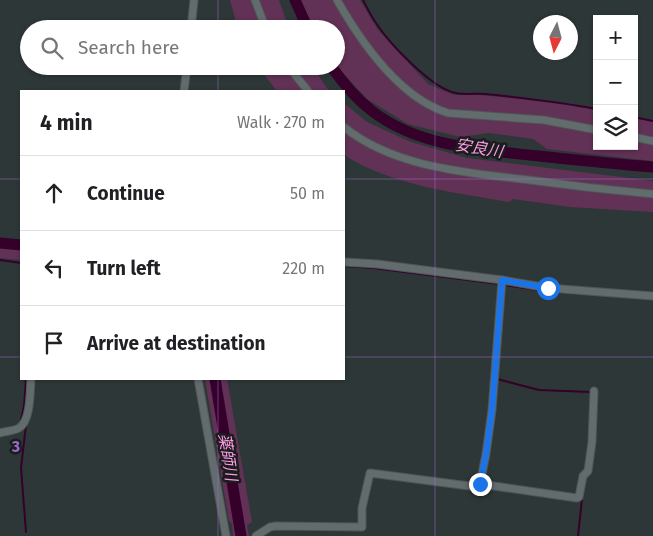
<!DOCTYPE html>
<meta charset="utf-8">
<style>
body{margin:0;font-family:"Fira Sans","Noto Sans JP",sans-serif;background:#f2f2f2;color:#202124}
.controls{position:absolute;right:15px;top:15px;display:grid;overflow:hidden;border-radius:0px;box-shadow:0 1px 4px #0004}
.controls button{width:45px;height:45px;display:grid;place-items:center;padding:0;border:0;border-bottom:1px solid #e0e0e0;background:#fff;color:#202124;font:25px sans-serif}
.compass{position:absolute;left:533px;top:15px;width:45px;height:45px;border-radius:50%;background:#fff;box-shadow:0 1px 4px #0004;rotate:186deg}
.stop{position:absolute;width:15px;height:15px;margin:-11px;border:4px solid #1a73e8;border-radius:50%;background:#fff}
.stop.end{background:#1a73e8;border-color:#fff;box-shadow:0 1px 5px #0008}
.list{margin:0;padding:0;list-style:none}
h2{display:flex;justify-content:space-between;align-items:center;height:65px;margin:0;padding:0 20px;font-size:21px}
h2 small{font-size:16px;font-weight:400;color:#757577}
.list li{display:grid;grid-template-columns:32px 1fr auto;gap:15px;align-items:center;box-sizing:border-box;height:75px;padding:0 20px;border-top:1px solid #e0e0e0}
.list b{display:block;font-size:19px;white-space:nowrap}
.list em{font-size:16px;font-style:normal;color:#757577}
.icon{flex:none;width:28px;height:28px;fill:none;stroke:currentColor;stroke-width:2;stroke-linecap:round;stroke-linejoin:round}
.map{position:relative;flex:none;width:653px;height:536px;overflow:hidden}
.search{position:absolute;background:#fff;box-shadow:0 1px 4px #0004;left:20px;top:20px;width:325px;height:55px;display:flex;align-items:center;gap:12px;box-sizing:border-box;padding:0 18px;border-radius:28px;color:#757577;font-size:19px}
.panel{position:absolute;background:#fff;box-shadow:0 1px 4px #0004;left:20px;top:90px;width:325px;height:290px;border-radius:0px}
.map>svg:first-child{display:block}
.grass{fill:#623156}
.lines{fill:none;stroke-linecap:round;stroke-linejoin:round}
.stream{stroke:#35012b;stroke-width:2}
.river{stroke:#35012b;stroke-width:11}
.minor-casing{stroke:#4e5556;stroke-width:9}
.minor{stroke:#636c6d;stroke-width:7}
.route{stroke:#1a73e8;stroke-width:6}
.grid{fill:none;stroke:#9d67ce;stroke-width:1;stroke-opacity:0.55}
.labels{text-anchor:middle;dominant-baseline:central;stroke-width:5;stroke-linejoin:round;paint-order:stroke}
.water-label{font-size:16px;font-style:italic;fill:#ff9ae4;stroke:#1a1d1e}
.grid-label{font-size:16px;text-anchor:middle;font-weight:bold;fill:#9d67ce;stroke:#1a1d1e;stroke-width:5;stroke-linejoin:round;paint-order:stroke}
</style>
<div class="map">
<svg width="653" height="536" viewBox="0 0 653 536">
<rect width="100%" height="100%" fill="#2e3737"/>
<g class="grass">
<polygon points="230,0 279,0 289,29 238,29"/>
<polygon points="300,0 360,0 378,30 428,84 454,95 479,95 556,102 597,110 597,146 634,146 634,118 653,122 653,161 547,149 533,139 489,133 460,137 408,124 367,99 336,66 336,29 314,29"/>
<polygon points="257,66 312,66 329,91 277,91"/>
<path d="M344 103 367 122 411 142 467 158 653 181V212L570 207 513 199 509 202C453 192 393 186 344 155Z"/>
<polygon points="0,248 21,249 21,260 0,258"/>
<polygon points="205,379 210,379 237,536 233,536 232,524 229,521"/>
<polygon points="219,379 227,379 252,522 247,525 249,536 246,536"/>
</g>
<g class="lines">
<g class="stream">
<path d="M363 0C367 8 371 16 376 23 389 43 432 89 456 93 465 95 476 93 486 94 524 98 560 102 597 109"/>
<polyline points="634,117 653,121"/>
<polyline points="0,260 21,263"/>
<polyline points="344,266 373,268 499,284"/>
<polyline points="505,285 550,292 587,294"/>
<polyline points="497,379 539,390 590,392 592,394"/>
<polyline points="23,421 21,420 24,406 26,379"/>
<polyline points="26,425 21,468 26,532"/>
<polyline points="578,536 582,499"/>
</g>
<g class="river">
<polyline points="295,0 308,29"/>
<path d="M331 66C343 83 355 98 372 111 419 147 482 150 539 156 577 160 615 164 653 167"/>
<polyline points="0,243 21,245"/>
<polyline points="215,379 241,536"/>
</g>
<g class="minor-casing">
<g id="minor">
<polyline points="255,0 266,29"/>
<path d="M337 0C361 42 400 98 448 113L544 120 597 130"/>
<polyline points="191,29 194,0"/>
<polyline points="288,66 308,91"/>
<polyline points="184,91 187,66"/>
<path d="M344 127C392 166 461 172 521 179 565 185 609 190 653 194"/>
<polyline points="634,137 653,141"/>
<polyline points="344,262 377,264 502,280 548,288 653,296"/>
<polyline points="198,379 226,536"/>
<path d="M0 433C6 431 14 431 19 428 31 421 30 391 31 379"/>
<polyline points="480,484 577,498 579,497 583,476 588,471 592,442 594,391"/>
<polyline points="256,536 270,527 276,526 362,527 362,508 370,473 477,487 480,484 486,454 492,410 502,280"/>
</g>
</g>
<use href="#minor" class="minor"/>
</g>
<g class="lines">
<polyline class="route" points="480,484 486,454 492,410 502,280 548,288"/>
</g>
<path class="grid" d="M218 0V29M435 0V536M218 66V91M0 179H21M344 179H653M0 357H21M344 357H653M218 379V536"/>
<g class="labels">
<g class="water-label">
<text transform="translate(479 148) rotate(9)">安良川</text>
<text transform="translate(228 457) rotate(81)">薬師川</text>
</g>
</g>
<g class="grid-label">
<text x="16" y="452">3</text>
</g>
</svg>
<div class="controls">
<button>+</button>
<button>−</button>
<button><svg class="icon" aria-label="layers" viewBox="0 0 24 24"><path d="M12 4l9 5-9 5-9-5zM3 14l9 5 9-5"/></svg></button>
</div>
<svg class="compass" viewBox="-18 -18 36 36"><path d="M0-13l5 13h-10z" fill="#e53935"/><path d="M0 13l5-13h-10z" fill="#757577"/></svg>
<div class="stop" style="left:548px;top:288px"></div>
<div class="stop end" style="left:480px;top:484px"></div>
<div class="search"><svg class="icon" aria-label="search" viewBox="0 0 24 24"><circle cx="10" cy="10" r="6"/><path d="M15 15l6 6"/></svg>Search here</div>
<section class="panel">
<h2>4 min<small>Walk · 270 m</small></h2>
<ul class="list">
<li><svg class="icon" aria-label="ahead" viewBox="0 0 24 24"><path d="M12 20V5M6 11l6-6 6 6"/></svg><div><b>Continue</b></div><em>50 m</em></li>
<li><svg class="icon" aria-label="left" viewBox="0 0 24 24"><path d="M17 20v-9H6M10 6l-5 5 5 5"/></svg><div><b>Turn left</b></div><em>220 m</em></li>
<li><svg class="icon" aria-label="arrive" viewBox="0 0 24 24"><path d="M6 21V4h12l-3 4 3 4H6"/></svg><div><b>Arrive at destination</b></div></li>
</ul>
</section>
</div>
